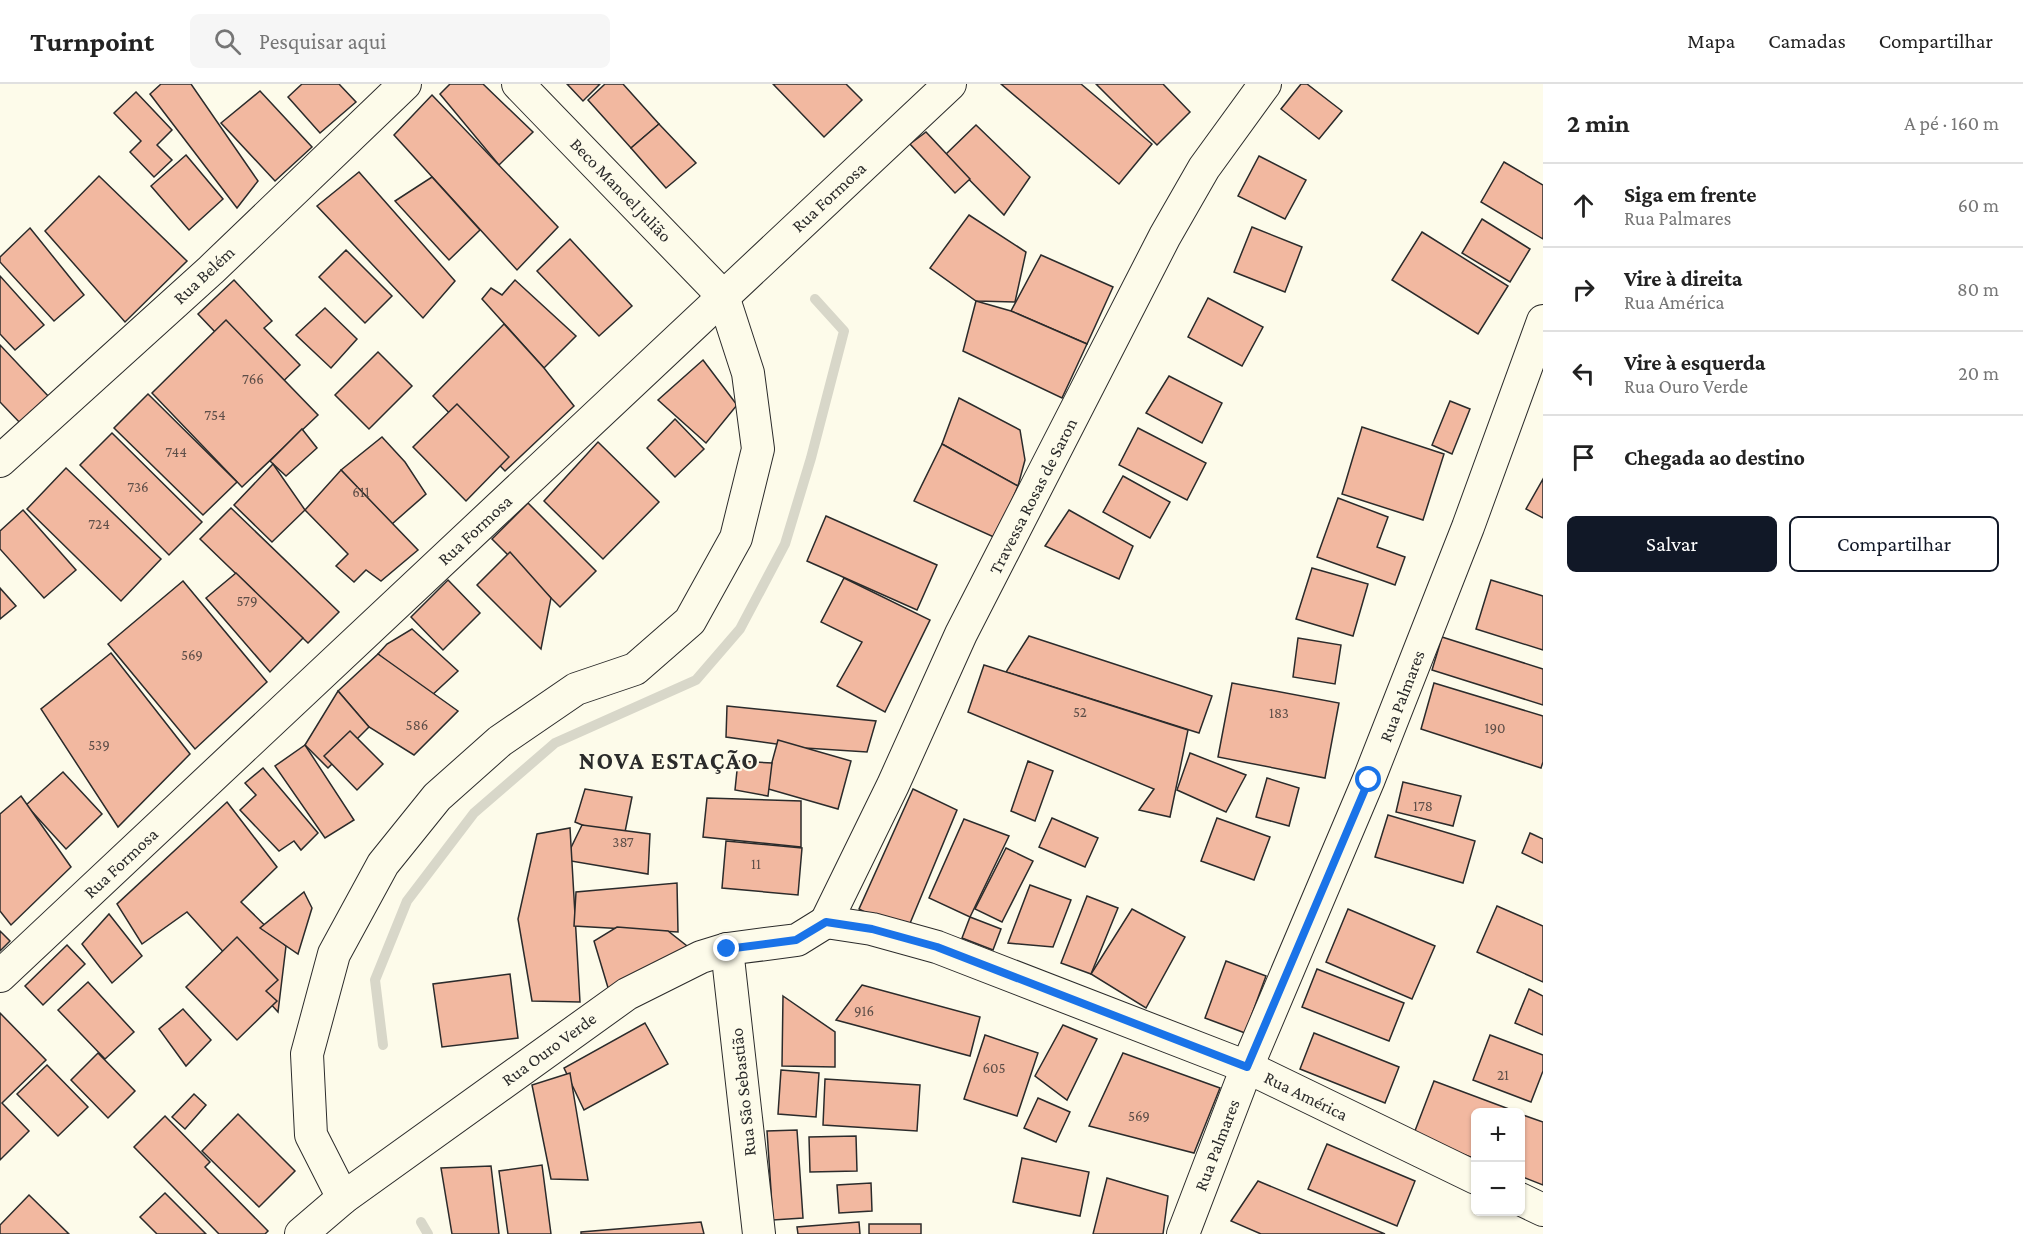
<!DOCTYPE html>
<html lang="pt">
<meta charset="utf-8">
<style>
body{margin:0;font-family:"Crimson Pro",serif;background:#f6f6f6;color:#222}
.controls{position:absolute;right:18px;bottom:18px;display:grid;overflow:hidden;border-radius:9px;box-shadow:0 2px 4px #0004}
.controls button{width:54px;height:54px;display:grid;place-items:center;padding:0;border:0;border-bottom:2px solid #e0e0e0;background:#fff;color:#222;font:30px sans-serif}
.stop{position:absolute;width:18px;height:18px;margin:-14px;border:4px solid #1a73e8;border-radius:50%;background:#fff}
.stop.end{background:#1a73e8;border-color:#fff;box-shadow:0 2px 6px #0008}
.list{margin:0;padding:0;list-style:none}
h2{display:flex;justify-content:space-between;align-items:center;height:78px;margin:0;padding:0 24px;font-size:26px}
h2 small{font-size:20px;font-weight:400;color:#767676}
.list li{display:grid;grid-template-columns:39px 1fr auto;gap:18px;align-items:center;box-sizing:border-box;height:84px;padding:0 24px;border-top:2px solid #e0e0e0}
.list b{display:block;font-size:22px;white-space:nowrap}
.list p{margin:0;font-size:20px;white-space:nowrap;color:#767676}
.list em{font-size:20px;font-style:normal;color:#767676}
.actions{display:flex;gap:12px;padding:18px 24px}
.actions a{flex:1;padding:14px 0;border:2px solid #111827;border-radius:9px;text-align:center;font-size:21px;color:#111827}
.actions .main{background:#111827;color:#fff}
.icon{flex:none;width:33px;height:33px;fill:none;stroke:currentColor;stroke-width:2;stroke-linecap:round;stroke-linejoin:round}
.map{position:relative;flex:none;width:1543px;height:1150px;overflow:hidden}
header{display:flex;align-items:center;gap:36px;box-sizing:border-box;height:84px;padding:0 30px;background:#fff;border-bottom:2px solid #e0e0e0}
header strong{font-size:28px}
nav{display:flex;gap:33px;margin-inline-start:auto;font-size:21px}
.search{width:420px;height:54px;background:#f6f6f6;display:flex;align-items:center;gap:15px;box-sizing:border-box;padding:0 21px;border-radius:9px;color:#767676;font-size:22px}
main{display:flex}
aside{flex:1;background:#fff}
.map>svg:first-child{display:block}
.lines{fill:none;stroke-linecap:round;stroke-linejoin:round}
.stream{stroke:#d8d7c9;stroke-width:10}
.building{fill:#f2b8a0;stroke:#2b2b2b;stroke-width:1.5}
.street-casing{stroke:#2b2b2b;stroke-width:34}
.street{stroke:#fdfbea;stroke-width:32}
.route{stroke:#1a73e8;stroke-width:8}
.labels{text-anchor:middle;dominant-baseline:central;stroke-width:4.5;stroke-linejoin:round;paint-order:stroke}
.number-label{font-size:15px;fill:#5d4e48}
.street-label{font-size:18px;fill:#2b2b2b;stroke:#fdfbea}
.district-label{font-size:24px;font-weight:bold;letter-spacing:1.5px;fill:#2b2b2b;stroke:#fdfbea}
</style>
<header>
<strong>Turnpoint</strong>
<div class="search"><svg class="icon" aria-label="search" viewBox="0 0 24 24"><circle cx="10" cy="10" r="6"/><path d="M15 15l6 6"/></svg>Pesquisar aqui</div>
<nav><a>Mapa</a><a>Camadas</a><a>Compartilhar</a></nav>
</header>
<main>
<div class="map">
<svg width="1543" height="1150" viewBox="0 0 1543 1150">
<rect width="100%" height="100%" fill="#fdfbea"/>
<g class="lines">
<g class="stream">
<polyline points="383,961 375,896 407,817 474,729 555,659 696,596 740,545 785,460 811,374 844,247 815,215"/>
<polyline points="421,1138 428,1150"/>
</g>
</g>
<g class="building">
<polygon points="161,0 191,0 258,97 237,124 150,10"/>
<polygon points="302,0 339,0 356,18 320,49 288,13"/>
<polygon points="450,0 483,0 533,48 499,81 440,10"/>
<polygon points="567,0 600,0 583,17"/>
<polygon points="605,0 623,0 659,40 631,64 588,16"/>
<polygon points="773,0 846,0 862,16 824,53"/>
<polygon points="1001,0 1081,0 1152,60 1119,100"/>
<polygon points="1096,0 1163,0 1190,28 1157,61"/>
<polygon points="1301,0 1307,0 1342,27 1319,55 1281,25"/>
<polygon points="260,7 312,63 275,97 221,39"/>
<polygon points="136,8 172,46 157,61 172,76 154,93 130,68 141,57 114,29"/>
<polygon points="432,11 558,143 517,186 394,51"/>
<polygon points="659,40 696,79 666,104 631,64"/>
<polygon points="976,41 1030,93 1004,131 945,71"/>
<polygon points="926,48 970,95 955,109 910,60"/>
<polygon points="186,71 223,115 189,146 151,102"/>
<polygon points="1259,72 1306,96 1285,135 1238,112"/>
<polygon points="1504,78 1543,101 1543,155 1481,118"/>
<polygon points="359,88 455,197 423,234 317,122"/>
<polygon points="99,92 187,177 125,238 45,147"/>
<polygon points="432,93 480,146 449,176 395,117"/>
<polygon points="969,131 1026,168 1015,218 976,217 930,184"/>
<polygon points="1482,135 1530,165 1510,198 1462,169"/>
<polygon points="1252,143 1302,163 1285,208 1234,188"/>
<polygon points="30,144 84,211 54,237 0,178 0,173"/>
<polygon points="1422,148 1508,202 1478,250 1392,196"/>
<polygon points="570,155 632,222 599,252 537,187"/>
<polygon points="346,166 392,212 365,239 319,193"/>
<polygon points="1041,171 1113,203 1087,260 1011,227"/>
<polygon points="0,192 44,241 15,266 0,250"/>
<polygon points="234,196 272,237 264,244 300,281 272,308 198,230"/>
<polygon points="515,196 576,252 544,284 482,215 491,204 502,211"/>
<polygon points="1208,214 1263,243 1242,282 1188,253"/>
<polygon points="976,217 1011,227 1087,260 1062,314 963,267"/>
<polygon points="325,224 357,255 331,284 296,251"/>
<polygon points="226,236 318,331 242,403 152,309"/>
<polygon points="504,240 544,284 574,322 505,387 433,312"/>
<polygon points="0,261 50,314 22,341 0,318"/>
<polygon points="378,268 412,302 369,345 335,311"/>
<polygon points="703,276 737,321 706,359 658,316"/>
<polygon points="1169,292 1222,319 1202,359 1146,329"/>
<polygon points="148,310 237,398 203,431 114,344"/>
<polygon points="959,314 1020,346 1025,376 1018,402 942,360"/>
<polygon points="1450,317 1470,325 1452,370 1432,361"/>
<polygon points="457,320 509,373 466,417 413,363"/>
<polygon points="675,335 704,365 675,393 647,364"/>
<polygon points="1362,343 1444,370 1423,436 1342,410"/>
<polygon points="1138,344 1206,379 1187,416 1119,381"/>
<polygon points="302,345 317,364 286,392 270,377"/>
<polygon points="112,349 202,438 169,471 80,381"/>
<polygon points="382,353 405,378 426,410 392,440 341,386"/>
<polygon points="598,358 659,418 603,475 544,417"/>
<polygon points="942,360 1018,402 996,454 914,417"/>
<polygon points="273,380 305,426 272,458 234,421"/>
<polygon points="66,384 161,475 121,517 27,425"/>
<polygon points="341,386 418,466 381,497 366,486 354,498 336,482 348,470 305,426"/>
<polygon points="1123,392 1170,418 1150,454 1103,428"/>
<polygon points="1543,395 1543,434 1526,425"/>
<polygon points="1338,414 1388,433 1377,463 1405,473 1395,501 1317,473"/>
<polygon points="528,419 596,487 560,523 492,455"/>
<polygon points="231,424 339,528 308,559 200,455"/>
<polygon points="23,426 76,486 44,514 0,465 0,447"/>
<polygon points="1069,426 1133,462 1119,495 1045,462"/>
<polygon points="826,432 937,481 917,526 807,477"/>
<polygon points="510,468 551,514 541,565 477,501"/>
<polygon points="1312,484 1368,500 1353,552 1296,535"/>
<polygon points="236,489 303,554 270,588 206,514"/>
<polygon points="844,494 930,536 885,628 837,602 862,558 821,538"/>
<polygon points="448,496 480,529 443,566 411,533"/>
<polygon points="1491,496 1543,512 1543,566 1476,545"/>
<polygon points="183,497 267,598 195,665 108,560"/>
<polygon points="0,504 16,522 0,535"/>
<polygon points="412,545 458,587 430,613 378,570 387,560"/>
<polygon points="1029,552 1212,612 1199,649 1006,588"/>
<polygon points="1442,553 1543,585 1543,621 1432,586"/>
<polygon points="1298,554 1341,561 1335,600 1293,593"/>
<polygon points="111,569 190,670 118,743 41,625"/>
<polygon points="378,570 458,627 414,671 369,643 338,607"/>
<polygon points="984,581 1188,646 1170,733 1139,726 1154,705 968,628"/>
<polygon points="1232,599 1339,619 1325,694 1218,673"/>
<polygon points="1434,599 1543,632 1543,678 1541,684 1421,645"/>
<polygon points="338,607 369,643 328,684 305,661"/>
<polygon points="727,622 876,637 867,668 805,664 726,653"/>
<polygon points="350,647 383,680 357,706 324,672"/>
<polygon points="778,656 851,677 838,725 765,704"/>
<polygon points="305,661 354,736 325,754 275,682"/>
<polygon points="1190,669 1246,691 1226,728 1177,706"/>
<polygon points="738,677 772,679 768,712 735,706"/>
<polygon points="1028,677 1053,687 1035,737 1011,727"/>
<polygon points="263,684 318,749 301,766 294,757 279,767 240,726 256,711 245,699"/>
<polygon points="63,688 102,730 66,765 26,721"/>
<polygon points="1267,694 1299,704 1289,742 1256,733"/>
<polygon points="1403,698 1461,712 1453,742 1396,728"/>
<polygon points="585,705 632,713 623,758 575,738"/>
<polygon points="913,705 957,726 906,849 859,825"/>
<polygon points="21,712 71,783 11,841 0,827 0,730"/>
<polygon points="707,714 801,717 801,763 703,753"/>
<polygon points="227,718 277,783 241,818 286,862 278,928 187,828 142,860 117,820"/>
<polygon points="1388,731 1475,757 1463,799 1375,773"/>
<polygon points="1052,734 1098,754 1085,783 1039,763"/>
<polygon points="1217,734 1270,753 1254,796 1201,777"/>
<polygon points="964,735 1009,752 970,833 929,814"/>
<polygon points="582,741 650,750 648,790 565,776"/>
<polygon points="570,744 580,918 532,917 518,835 537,750"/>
<polygon points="1530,749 1543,755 1543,779 1522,769"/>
<polygon points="726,757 802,764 798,811 722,804"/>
<polygon points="1006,764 1033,777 1002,838 975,825"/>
<polygon points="677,799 678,848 574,842 576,808"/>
<polygon points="1030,801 1071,816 1053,863 1008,859"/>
<polygon points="304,808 312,824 298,870 260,844"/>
<polygon points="1087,812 1118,824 1091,890 1061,879"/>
<polygon points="1497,822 1543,842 1543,898 1477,868"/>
<polygon points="1132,825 1185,853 1146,924 1091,890"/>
<polygon points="1348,825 1435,862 1412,915 1326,878"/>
<polygon points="109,830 142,872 112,899 82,860"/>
<polygon points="970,833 1001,845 993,866 962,854"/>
<polygon points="617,843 668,847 701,873 609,907 594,857"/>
<polygon points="0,847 10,857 0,867"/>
<polygon points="237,853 278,896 266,907 277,917 237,956 186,903"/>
<polygon points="67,861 85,880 43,921 25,902"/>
<polygon points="1226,877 1266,892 1245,949 1205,934"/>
<polygon points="1317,885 1404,919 1389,957 1302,923"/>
<polygon points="510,890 518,954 442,963 433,900"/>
<polygon points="88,898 134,948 105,975 58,926"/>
<polygon points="862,901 980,933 970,972 836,936"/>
<polygon points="1529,905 1543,912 1543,951 1515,939"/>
<polygon points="783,912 835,948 835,983 782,982"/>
<polygon points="183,925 211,956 186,982 159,945"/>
<polygon points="0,929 46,976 2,1019 29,1047 0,1076"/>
<polygon points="645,939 668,980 584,1026 564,984"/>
<polygon points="1063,941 1097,955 1067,1016 1035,992"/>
<polygon points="1314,949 1399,983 1385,1019 1300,985"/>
<polygon points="985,951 1038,969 1017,1032 964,1015"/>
<polygon points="1490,951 1543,971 1543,987 1531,1018 1473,996"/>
<polygon points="98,969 135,1007 108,1034 71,996"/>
<polygon points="1123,969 1220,1004 1194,1069 1089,1042"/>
<polygon points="47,981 88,1023 58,1052 17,1010"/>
<polygon points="781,986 819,989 816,1033 778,1030"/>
<polygon points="570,989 588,1096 551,1095 532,1001"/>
<polygon points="825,995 920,1001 917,1047 823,1041"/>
<polygon points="1434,997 1517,1028 1476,1028 1476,1075 1413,1052"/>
<polygon points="194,1010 206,1021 185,1045 172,1033"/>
<polygon points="1038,1014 1070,1028 1056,1058 1024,1044"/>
<polygon points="238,1030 295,1087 259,1123 202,1067"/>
<polygon points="1520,1030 1543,1038 1543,1101 1520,1092"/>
<polygon points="165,1032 210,1078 205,1083 268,1147 265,1150 219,1150 134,1063"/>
<polygon points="797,1046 803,1134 773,1136 767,1047"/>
<polygon points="856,1052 857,1087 810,1088 809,1053"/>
<polygon points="1327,1060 1415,1097 1397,1142 1308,1105"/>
<polygon points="1022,1074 1089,1088 1080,1132 1013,1118"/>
<polygon points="542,1081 551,1150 508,1150 499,1087"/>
<polygon points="491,1082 499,1150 452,1150 441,1084"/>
<polygon points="1107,1094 1168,1112 1163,1150 1093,1150"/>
<polygon points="1258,1097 1385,1150 1261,1150 1231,1137"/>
<polygon points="871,1099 872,1127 839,1129 837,1101"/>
<polygon points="165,1109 206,1150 157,1150 140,1133"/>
<polygon points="29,1111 69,1150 0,1150 0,1141"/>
<polygon points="701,1138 704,1150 581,1150 581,1148"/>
<polygon points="859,1138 860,1150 798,1150 797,1143"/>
<rect x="869" y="1140" width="52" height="10"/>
</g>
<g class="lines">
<g class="street-casing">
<g id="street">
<polyline points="0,377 211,186 405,0"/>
<polyline points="826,838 893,701 961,550 1165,152 1204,84 1265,0"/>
<polyline points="826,838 872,845 937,863 1247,983 1476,1094"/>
<polyline points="727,865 759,1150"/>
<polyline points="0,892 950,0"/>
<polyline points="343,1114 311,1051 307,970 334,870 383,780 437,713 500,657 576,605 635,585 690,537 736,454 758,365 748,289 723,212 518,0"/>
<polyline points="1520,1115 1543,1126"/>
<polyline points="301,1150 343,1114 627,910 701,873 727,865 797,856 826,838"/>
<polyline points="1183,1150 1247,983 1369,695 1468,443 1543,237"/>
</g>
</g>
<use href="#street" class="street"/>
</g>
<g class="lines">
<polyline class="route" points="727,865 796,856 826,838 872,845 937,863 1247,983 1369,696"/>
</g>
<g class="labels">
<g class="number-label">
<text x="253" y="295">766</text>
<text x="215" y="331">754</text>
<text x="176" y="368">744</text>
<text x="138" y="403">736</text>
<text x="361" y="408">611</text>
<text x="99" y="440">724</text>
<text x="247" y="517">579</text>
<text x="192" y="571">569</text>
<text x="1080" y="628">52</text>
<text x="1279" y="629">183</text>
<text x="417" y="641">586</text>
<text x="1495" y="644">190</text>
<text x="99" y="661">539</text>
<text x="1423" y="722">178</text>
<text x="623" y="758">387</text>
<text x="756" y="780">11</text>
<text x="864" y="927">916</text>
<text x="994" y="984">605</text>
<text x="1503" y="991">21</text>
<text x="1139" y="1032">569</text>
</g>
<g class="street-label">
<text transform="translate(621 106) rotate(46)">Beco Manoel Julião</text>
<text transform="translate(829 113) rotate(-43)">Rua Formosa</text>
<text transform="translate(204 191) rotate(-43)">Rua Belém</text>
<text transform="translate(1033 412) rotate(-63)">Travessa Rosas de Saron</text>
<text transform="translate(475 446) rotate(-43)">Rua Formosa</text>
<text transform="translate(1402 612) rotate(-69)">Rua Palmares</text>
<text transform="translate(121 779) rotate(-43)">Rua Formosa</text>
<text transform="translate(549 965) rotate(-36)">Rua Ouro Verde</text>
<text transform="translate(743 1008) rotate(-96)">Rua São Sebastião</text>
<text transform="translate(1306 1012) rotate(26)">Rua América</text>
<text transform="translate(1217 1061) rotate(-69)">Rua Palmares</text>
</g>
<g class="district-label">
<text x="669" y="676">NOVA ESTAÇÃO</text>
</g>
</g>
</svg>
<div class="controls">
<button>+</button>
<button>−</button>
</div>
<div class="stop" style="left:1369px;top:696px"></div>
<div class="stop end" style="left:727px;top:865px"></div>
</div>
<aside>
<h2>2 min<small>A pé · 160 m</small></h2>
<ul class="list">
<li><svg class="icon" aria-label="ahead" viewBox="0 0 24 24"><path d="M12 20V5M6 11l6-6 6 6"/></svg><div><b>Siga em frente</b><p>Rua Palmares</p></div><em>60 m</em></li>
<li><svg class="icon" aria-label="right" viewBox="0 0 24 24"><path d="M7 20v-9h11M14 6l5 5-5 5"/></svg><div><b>Vire à direita</b><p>Rua América</p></div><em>80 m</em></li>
<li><svg class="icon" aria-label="left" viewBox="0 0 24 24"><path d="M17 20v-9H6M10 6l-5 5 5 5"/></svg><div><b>Vire à esquerda</b><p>Rua Ouro Verde</p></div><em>20 m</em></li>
<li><svg class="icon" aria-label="arrive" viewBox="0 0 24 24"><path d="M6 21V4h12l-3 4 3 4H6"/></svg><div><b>Chegada ao destino</b></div></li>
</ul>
<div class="actions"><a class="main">Salvar</a><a>Compartilhar</a></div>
</aside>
</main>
